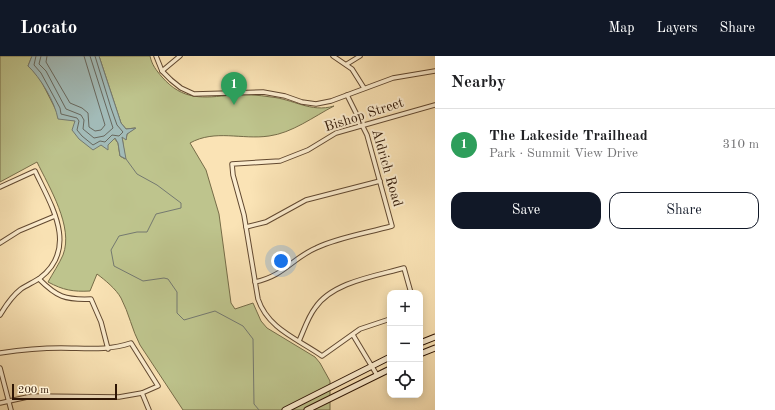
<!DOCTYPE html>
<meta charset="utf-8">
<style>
body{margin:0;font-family:"Old Standard TT",serif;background:#f2f2f2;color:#202124}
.controls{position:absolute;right:12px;bottom:12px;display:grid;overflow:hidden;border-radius:8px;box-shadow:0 2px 10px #0003}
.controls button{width:36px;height:36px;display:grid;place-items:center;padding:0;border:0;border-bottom:1px solid #e0e0e0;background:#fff;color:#202124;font:20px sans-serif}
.scale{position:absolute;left:12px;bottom:10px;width:105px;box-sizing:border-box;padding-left:4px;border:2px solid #2e1504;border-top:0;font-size:11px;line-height:14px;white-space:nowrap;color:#2e1504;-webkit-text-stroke:3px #fcedcf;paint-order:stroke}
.you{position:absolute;left:281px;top:205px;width:14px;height:14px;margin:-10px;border:3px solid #fff;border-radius:50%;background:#1a73e8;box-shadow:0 0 0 6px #1a73e833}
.badge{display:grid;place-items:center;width:26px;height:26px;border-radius:50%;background:#111827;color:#fff;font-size:13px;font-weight:700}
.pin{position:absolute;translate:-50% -33px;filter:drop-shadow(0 1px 2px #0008)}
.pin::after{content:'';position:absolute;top:21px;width:14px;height:12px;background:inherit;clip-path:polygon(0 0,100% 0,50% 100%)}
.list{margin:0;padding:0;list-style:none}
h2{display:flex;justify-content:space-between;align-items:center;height:52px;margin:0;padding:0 16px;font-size:17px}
h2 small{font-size:13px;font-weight:400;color:#757577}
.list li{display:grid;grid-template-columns:26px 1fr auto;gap:12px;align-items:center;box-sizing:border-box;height:72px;padding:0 16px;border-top:1px solid #e0e0e0}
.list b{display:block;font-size:15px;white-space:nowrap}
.list p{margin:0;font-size:13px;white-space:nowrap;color:#757577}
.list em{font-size:13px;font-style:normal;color:#757577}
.actions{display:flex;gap:8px;padding:12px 16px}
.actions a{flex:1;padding:9px 0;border:1px solid #111827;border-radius:12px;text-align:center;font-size:14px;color:#111827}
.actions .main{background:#111827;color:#fff}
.icon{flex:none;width:22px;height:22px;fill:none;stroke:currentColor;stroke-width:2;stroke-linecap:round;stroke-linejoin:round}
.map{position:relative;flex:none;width:435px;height:354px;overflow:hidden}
header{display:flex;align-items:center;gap:24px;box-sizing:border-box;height:56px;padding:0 20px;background:#111827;color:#fff}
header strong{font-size:19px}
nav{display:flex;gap:22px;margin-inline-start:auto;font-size:14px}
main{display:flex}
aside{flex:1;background:#fff}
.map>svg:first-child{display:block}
.green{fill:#bec48d;stroke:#766c48}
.water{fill:#a2bbb8;stroke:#747970}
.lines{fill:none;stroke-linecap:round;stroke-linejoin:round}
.shore{stroke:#68685e;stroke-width:1}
.stream{stroke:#747970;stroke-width:1}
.street-casing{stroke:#614830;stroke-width:5.5}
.secondary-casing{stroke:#2e1504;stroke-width:7}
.street{stroke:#fcedcf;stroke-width:3.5}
.secondary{stroke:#fcedcf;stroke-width:5}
.labels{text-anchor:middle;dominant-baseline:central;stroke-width:4;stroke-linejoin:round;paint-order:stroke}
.street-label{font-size:14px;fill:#2e1504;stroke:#fcedcf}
</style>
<header>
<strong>Locato</strong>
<nav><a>Map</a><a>Layers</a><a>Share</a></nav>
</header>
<main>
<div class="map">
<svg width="435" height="354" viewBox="0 0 435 354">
<rect width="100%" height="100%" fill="#fae3b5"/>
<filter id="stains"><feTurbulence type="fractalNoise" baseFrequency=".005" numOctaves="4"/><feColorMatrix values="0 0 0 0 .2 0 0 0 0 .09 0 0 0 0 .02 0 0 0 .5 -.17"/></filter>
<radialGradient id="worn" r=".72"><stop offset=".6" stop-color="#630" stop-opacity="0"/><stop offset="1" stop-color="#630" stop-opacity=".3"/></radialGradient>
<path class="green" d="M0 0H32L28 10 38 19 56 54 68 63 75 65 101 89H108L114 82 118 87 120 100 125 103 122 80 126 84 127 78 135 72 126 73 121 67 99 0H150C152 9 156 14 162 21 183 45 203 42 232 39 245 38 258 39 271 41 293 43 311 57 334 50 313 61 292 77 269 80 242 84 215 73 190 87L206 114 219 158 231 247 235 253 253 247 261 265 267 272 315 301 320 307 330 325V354H183L140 289C132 274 129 257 121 242 116 233 105 224 97 218L90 235C73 236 63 234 48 226 53 217 59 208 63 199 74 171 49 131 37 106L0 126Z"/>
<path class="water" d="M32 0H99L121 67 126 73 136 72 127 78 126 84 122 81 126 103 120 100 118 87 115 82 108 89V94L101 89 93 94 79 83 72 74 75 65 58 63C55 46 40 21 28 10Z"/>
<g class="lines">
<g class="shore">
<polyline points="36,0 34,9 41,17 60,52 61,58 77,62 79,65 77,74 82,80 93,89 100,85 105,86 112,79 119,80 123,76 117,69 111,52 95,0"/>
<polyline points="41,0 39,8 46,15 66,53 81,59 84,64 83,73 94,82 104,80 113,72 90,0"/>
<polyline points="47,0 46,6 70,47 82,52 88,57 89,71 95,75 101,74 105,69 84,0"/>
</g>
<polyline class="stream" points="126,103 137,118 157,129 181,147 181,152 156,158 147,176 137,176 119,180 111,194 114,210 143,225 164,222 168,223 177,236 177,257 184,264 215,255 243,270 253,283 254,348 259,354"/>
<g class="street-casing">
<g id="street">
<polyline points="156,0 162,15 171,24 181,32 194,38 263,36 285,40 302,46 316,48 331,45 393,22 435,15"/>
<polyline points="333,0 352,13 364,32"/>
<polyline points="347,8 360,0"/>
<polyline points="162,15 180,0"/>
<path d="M0 131 35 115C51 149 79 192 40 222 34 226 27 229 21 233 12 240 6 249 0 259"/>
<polyline points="246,171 266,166 306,144 380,125"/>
<polyline points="0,187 19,175 55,160"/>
<path d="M39 223C57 241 65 244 91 243L101 266 108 293"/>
<path d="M255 226C284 220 291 203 316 192 339 181 367 177 392 170L367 79 347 39"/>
<path d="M390 263 360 273 322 300C298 283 268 273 258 243L244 159 233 119 232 108 280 105 308 94 336 77 435 49"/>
<polyline points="353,279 377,319"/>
<path d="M299 285C304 274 308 261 315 252 332 226 376 220 404 212L411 237"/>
<path d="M0 297C20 294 41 292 61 292 85 292 108 295 131 287L158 330 142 337 119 341 32 340 0 347"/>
<polyline points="0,312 11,354"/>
<polyline points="142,337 149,354"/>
</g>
</g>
<g class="secondary-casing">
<g id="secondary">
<polyline points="420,287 435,281"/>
<polyline points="420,298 435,292"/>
<polyline points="285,354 390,301"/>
<polyline points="307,354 390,313"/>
</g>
</g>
<use href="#street" class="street"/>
<use href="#secondary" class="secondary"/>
</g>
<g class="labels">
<g class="street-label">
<text transform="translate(364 59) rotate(-18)">Bishop Street</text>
<text transform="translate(387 112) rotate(74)">Aldrich Road</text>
</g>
</g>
<rect width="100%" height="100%" filter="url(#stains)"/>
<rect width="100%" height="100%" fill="url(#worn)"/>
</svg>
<div class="controls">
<button>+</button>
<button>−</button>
<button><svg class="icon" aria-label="locate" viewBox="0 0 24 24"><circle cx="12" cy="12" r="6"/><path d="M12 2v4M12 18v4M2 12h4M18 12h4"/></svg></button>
</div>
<div class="scale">200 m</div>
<div class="you"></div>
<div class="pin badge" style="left:234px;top:49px;background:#2e9e5b">1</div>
</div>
<aside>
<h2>Nearby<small></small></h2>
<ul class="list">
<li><span class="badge" style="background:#2e9e5b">1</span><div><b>The Lakeside Trailhead</b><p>Park · Summit View Drive</p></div><em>310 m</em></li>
</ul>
<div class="actions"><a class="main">Save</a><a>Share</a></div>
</aside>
</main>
